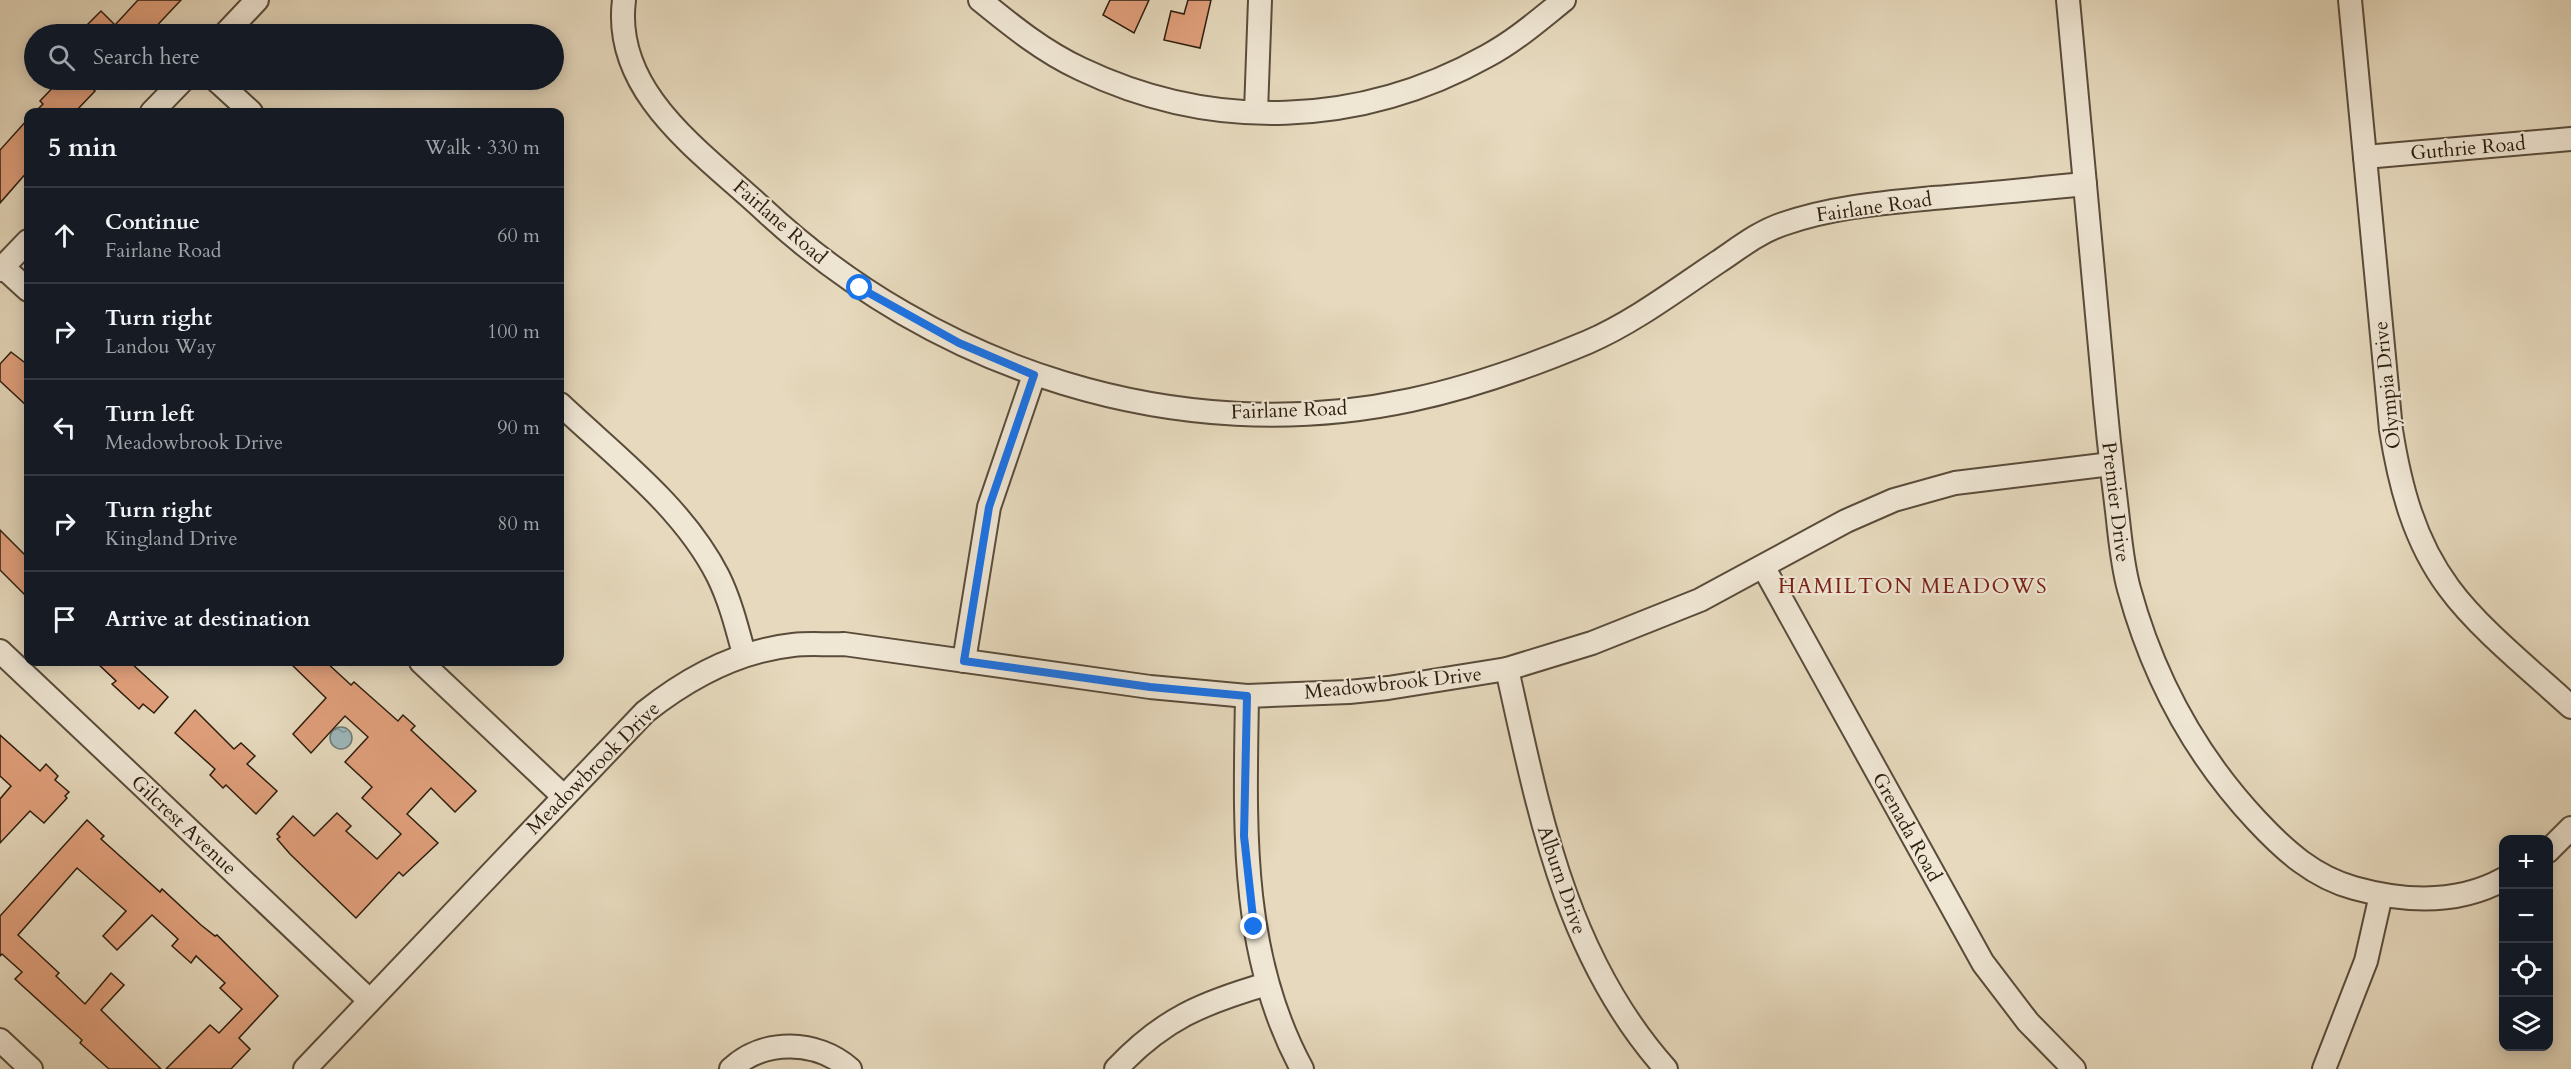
<!DOCTYPE html>
<meta charset="utf-8">
<style>
body{margin:0;font-family:Cardo,serif;background:#242831;color:#f1f3f6}
.controls{position:absolute;right:18px;bottom:18px;display:grid;overflow:hidden;border-radius:12px;box-shadow:0 3px 15px #0003}
.controls button{width:54px;height:54px;display:grid;place-items:center;padding:0;border:0;border-bottom:2px solid #363941;background:#171b24;color:#f1f3f6;font:30px sans-serif}
.stop{position:absolute;width:18px;height:18px;margin:-14px;border:4px solid #1a73e8;border-radius:50%;background:#fff}
.stop.end{background:#1a73e8;border-color:#fff;box-shadow:0 2px 6px #0008}
.list{margin:0;padding:0;list-style:none}
h2{display:flex;justify-content:space-between;align-items:center;height:78px;margin:0;padding:0 24px;font-size:26px}
h2 small{font-size:20px;font-weight:400;color:#9ea1a6}
.list li{display:grid;grid-template-columns:39px 1fr auto;gap:18px;align-items:center;box-sizing:border-box;height:96px;padding:0 24px;border-top:2px solid #363941}
.list b{display:block;font-size:22px;white-space:nowrap}
.list p{margin:0;font-size:20px;white-space:nowrap;color:#9ea1a6}
.list em{font-size:20px;font-style:normal;color:#9ea1a6}
.icon{flex:none;width:33px;height:33px;fill:none;stroke:currentColor;stroke-width:2;stroke-linecap:round;stroke-linejoin:round}
.map{position:relative;flex:none;width:2571px;height:1069px;overflow:hidden}
.search{position:absolute;background:#171b24;box-shadow:0 3px 15px #0003;left:24px;top:24px;width:540px;height:66px;display:flex;align-items:center;gap:15px;box-sizing:border-box;padding:0 21px;border-radius:33px;color:#9ea1a6;font-size:22px}
.panel{position:absolute;background:#171b24;box-shadow:0 3px 15px #0003;left:24px;top:108px;width:540px;height:558px;border-radius:12px}
.map>svg:first-child{display:block}
.water{fill:url(#water-ripples);stroke:#6f7976;stroke-width:1.5}
.building{fill:#e1a07c;stroke:#2c1d0e;stroke-width:1.5}
.lines{fill:none;stroke-linecap:round;stroke-linejoin:round}
.minor-casing{stroke:#5a4c3a;stroke-width:26}
.minor{stroke:#efe6d4;stroke-width:22}
.route{stroke:#1a73e8;stroke-width:8}
.labels{text-anchor:middle;dominant-baseline:central;stroke-width:4.5;stroke-linejoin:round;paint-order:stroke}
.street-label{font-size:20px;fill:#2c1d0e;stroke:#efe6d4}
.neighbourhood-label{font-size:21px;letter-spacing:1.5px;fill:#7a1f14;stroke:#efe6d4}
</style>
<div class="map">
<svg width="2571" height="1069" viewBox="0 0 2571 1069">
<defs>
<pattern id="water-ripples" width="26" height="14" patternUnits="userSpaceOnUse" patternTransform="scale(1.5)"><rect width="26" height="14" fill="#9cb7bc"/><path d="M2 4q2-2 4 0t4 0M15 11q2-2 4 0t4 0" fill="none" stroke="#7f9497"/></pattern>
</defs>
<rect width="100%" height="100%" fill="#e6d9bd"/>
<filter id="stains"><feTurbulence type="fractalNoise" baseFrequency=".00333" numOctaves="4"/><feColorMatrix values="0 0 0 0 .2 0 0 0 0 .09 0 0 0 0 .02 0 0 0 .5 -.17"/></filter>
<radialGradient id="worn" r=".72"><stop offset=".6" stop-color="#630" stop-opacity="0"/><stop offset="1" stop-color="#630" stop-opacity=".3"/></radialGradient>
<circle class="water" cx="341" cy="738" r="11"/>
<g class="building">
<polygon points="138,0 181,0 149,34 78,34 101,11 115,25"/>
<polygon points="1110,0 1149,0 1134,33 1103,15"/>
<polygon points="1188,0 1211,0 1200,48 1164,40 1171,11 1184,14"/>
<polygon points="60,80 83,80 95,91 75,112 35,112 43,104 40,101"/>
<polygon points="28,119 28,171 0,203 0,150"/>
<polygon points="11,352 28,365 28,407 0,381 0,364"/>
<polygon points="0,530 28,558 28,598 0,570"/>
<polygon points="96,662 130,662 168,697 154,713 143,704 139,709 112,684 116,681"/>
<polygon points="289,662 326,662 351,685 354,682 398,721 403,715 415,726 411,730 476,791 455,812 431,788 407,814 438,843 403,876 399,872 356,918 290,854 277,839 280,837 277,834 293,816 314,836 337,813 351,826 346,831 377,859 401,834 362,798 372,787 345,762 368,737 345,716 311,753 293,734 326,698"/>
<polygon points="195,710 234,749 241,743 255,756 247,764 277,791 256,814 226,785 223,788 210,775 215,769 175,733"/>
<polygon points="0,735 40,771 46,764 58,776 55,780 69,792 65,796 67,798 44,823 30,811 0,843 0,799 11,786 0,776"/>
<polygon points="87,820 104,836 101,839 160,892 162,889 201,925 215,936 217,935 278,996 239,1038 250,1049 231,1069 166,1069 210,1025 219,1033 242,1009 220,988 225,983 196,956 191,963 172,946 178,939 152,915 117,950 103,936 126,911 77,868 18,935 59,973 56,976 85,1004 111,973 124,985 101,1010 161,1069 109,1069 80,1043 82,1040 15,979 22,972 2,954 0,956 0,916"/>
</g>
<g class="lines">
<g class="minor-casing">
<g id="minor">
<path d="M624 0C612 93 702 152 763 209 934 369 1179 450 1411 400 1472 387 1531 366 1588 342 1634 322 1676 290 1718 262 1739 248 1759 232 1783 224 1832 207 1882 203 1933 198 1983 194 2034 189 2085 184"/>
<path d="M980 0C1012 26 1044 52 1081 69 1213 132 1360 127 1487 56 1515 41 1539 20 1564 0"/>
<path d="M2068 0C2079 123 2090 246 2102 369 2106 416 2111 463 2117 511 2120 537 2122 564 2129 589 2153 677 2195 755 2257 821 2285 851 2314 877 2354 888 2404 902 2457 905 2504 879"/>
<path d="M2350 0 2391 430C2400 486 2414 541 2449 588 2479 629 2533 672 2571 707"/>
<polyline points="225,34 257,0"/>
<polyline points="216,80 251,112"/>
<polyline points="152,112 183,80"/>
<polyline points="1256,112 1260,0"/>
<polyline points="2365,157 2571,139"/>
<polyline points="3,267 28,290"/>
<polyline points="0,270 28,241"/>
<path d="M560 404C615 456 683 507 718 576 730 600 737 628 744 654"/>
<polyline points="1764,568 1983,963 2028,1022 2074,1069"/>
<polyline points="0,651 369,1000"/>
<polyline points="964,661 989,507 1034,375"/>
<polyline points="421,662 562,795"/>
<path d="M1507 669C1539 812 1565 956 1666 1069"/>
<path d="M1247 696C1245 824 1239 953 1302 1069"/>
<polyline points="2548,851 2571,828"/>
<polyline points="0,1040 31,1069"/>
<path d="M305 1069 645 712C689 677 737 651 793 645 810 643 827 645 844 644L1150 687 1247 696 1349 692 1388 688 1507 669 1592 643 1700 600 1846 521 1894 500 1955 483 2111 464"/>
<path d="M731 1069C764 1038 817 1040 850 1069"/>
<path d="M1116 1069C1163 1019 1202 1003 1267 984"/>
<polyline points="2324,1069 2366,961 2381,895"/>
</g>
</g>
<use href="#minor" class="minor"/>
</g>
<g class="lines">
<polyline class="route" points="860,288 959,343 1034,375 989,507 964,661 1150,687 1247,696 1244,836 1254,927"/>
</g>
<g class="labels">
<g class="street-label">
<text transform="translate(2468 148) rotate(-5)">Guthrie Road</text>
<text transform="translate(1874 207) rotate(-8)">Fairlane Road</text>
<text transform="translate(780 222) rotate(41)">Fairlane Road</text>
<text transform="translate(2387 385) rotate(-96)">Olympia Drive</text>
<text transform="translate(1289 410) rotate(-2)">Fairlane Road</text>
<text transform="translate(2116 502) rotate(83)">Premier Drive</text>
<text transform="translate(1393 683) rotate(-6)">Meadowbrook Drive</text>
<text transform="translate(593 768) rotate(-45)">Meadowbrook Drive</text>
<text transform="translate(184 825) rotate(43)">Gilcrest Avenue</text>
<text transform="translate(1907 827) rotate(61)">Grenada Road</text>
<text transform="translate(1562 880) rotate(71)">Alburn Drive</text>
</g>
<g class="neighbourhood-label">
<text x="1913" y="586">HAMILTON MEADOWS</text>
</g>
</g>
<rect width="100%" height="100%" filter="url(#stains)"/>
<rect width="100%" height="100%" fill="url(#worn)"/>
</svg>
<div class="controls">
<button>+</button>
<button>−</button>
<button><svg class="icon" aria-label="locate" viewBox="0 0 24 24"><circle cx="12" cy="12" r="6"/><path d="M12 2v4M12 18v4M2 12h4M18 12h4"/></svg></button>
<button><svg class="icon" aria-label="layers" viewBox="0 0 24 24"><path d="M12 4l9 5-9 5-9-5zM3 14l9 5 9-5"/></svg></button>
</div>
<div class="stop" style="left:860px;top:288px"></div>
<div class="stop end" style="left:1254px;top:927px"></div>
<div class="search"><svg class="icon" aria-label="search" viewBox="0 0 24 24"><circle cx="10" cy="10" r="6"/><path d="M15 15l6 6"/></svg>Search here</div>
<section class="panel">
<h2>5 min<small>Walk · 330 m</small></h2>
<ul class="list">
<li><svg class="icon" aria-label="ahead" viewBox="0 0 24 24"><path d="M12 20V5M6 11l6-6 6 6"/></svg><div><b>Continue</b><p>Fairlane Road</p></div><em>60 m</em></li>
<li><svg class="icon" aria-label="right" viewBox="0 0 24 24"><path d="M7 20v-9h11M14 6l5 5-5 5"/></svg><div><b>Turn right</b><p>Landou Way</p></div><em>100 m</em></li>
<li><svg class="icon" aria-label="left" viewBox="0 0 24 24"><path d="M17 20v-9H6M10 6l-5 5 5 5"/></svg><div><b>Turn left</b><p>Meadowbrook Drive</p></div><em>90 m</em></li>
<li><svg class="icon" aria-label="right" viewBox="0 0 24 24"><path d="M7 20v-9h11M14 6l5 5-5 5"/></svg><div><b>Turn right</b><p>Kingland Drive</p></div><em>80 m</em></li>
<li><svg class="icon" aria-label="arrive" viewBox="0 0 24 24"><path d="M6 21V4h12l-3 4 3 4H6"/></svg><div><b>Arrive at destination</b></div></li>
</ul>
</section>
</div>
